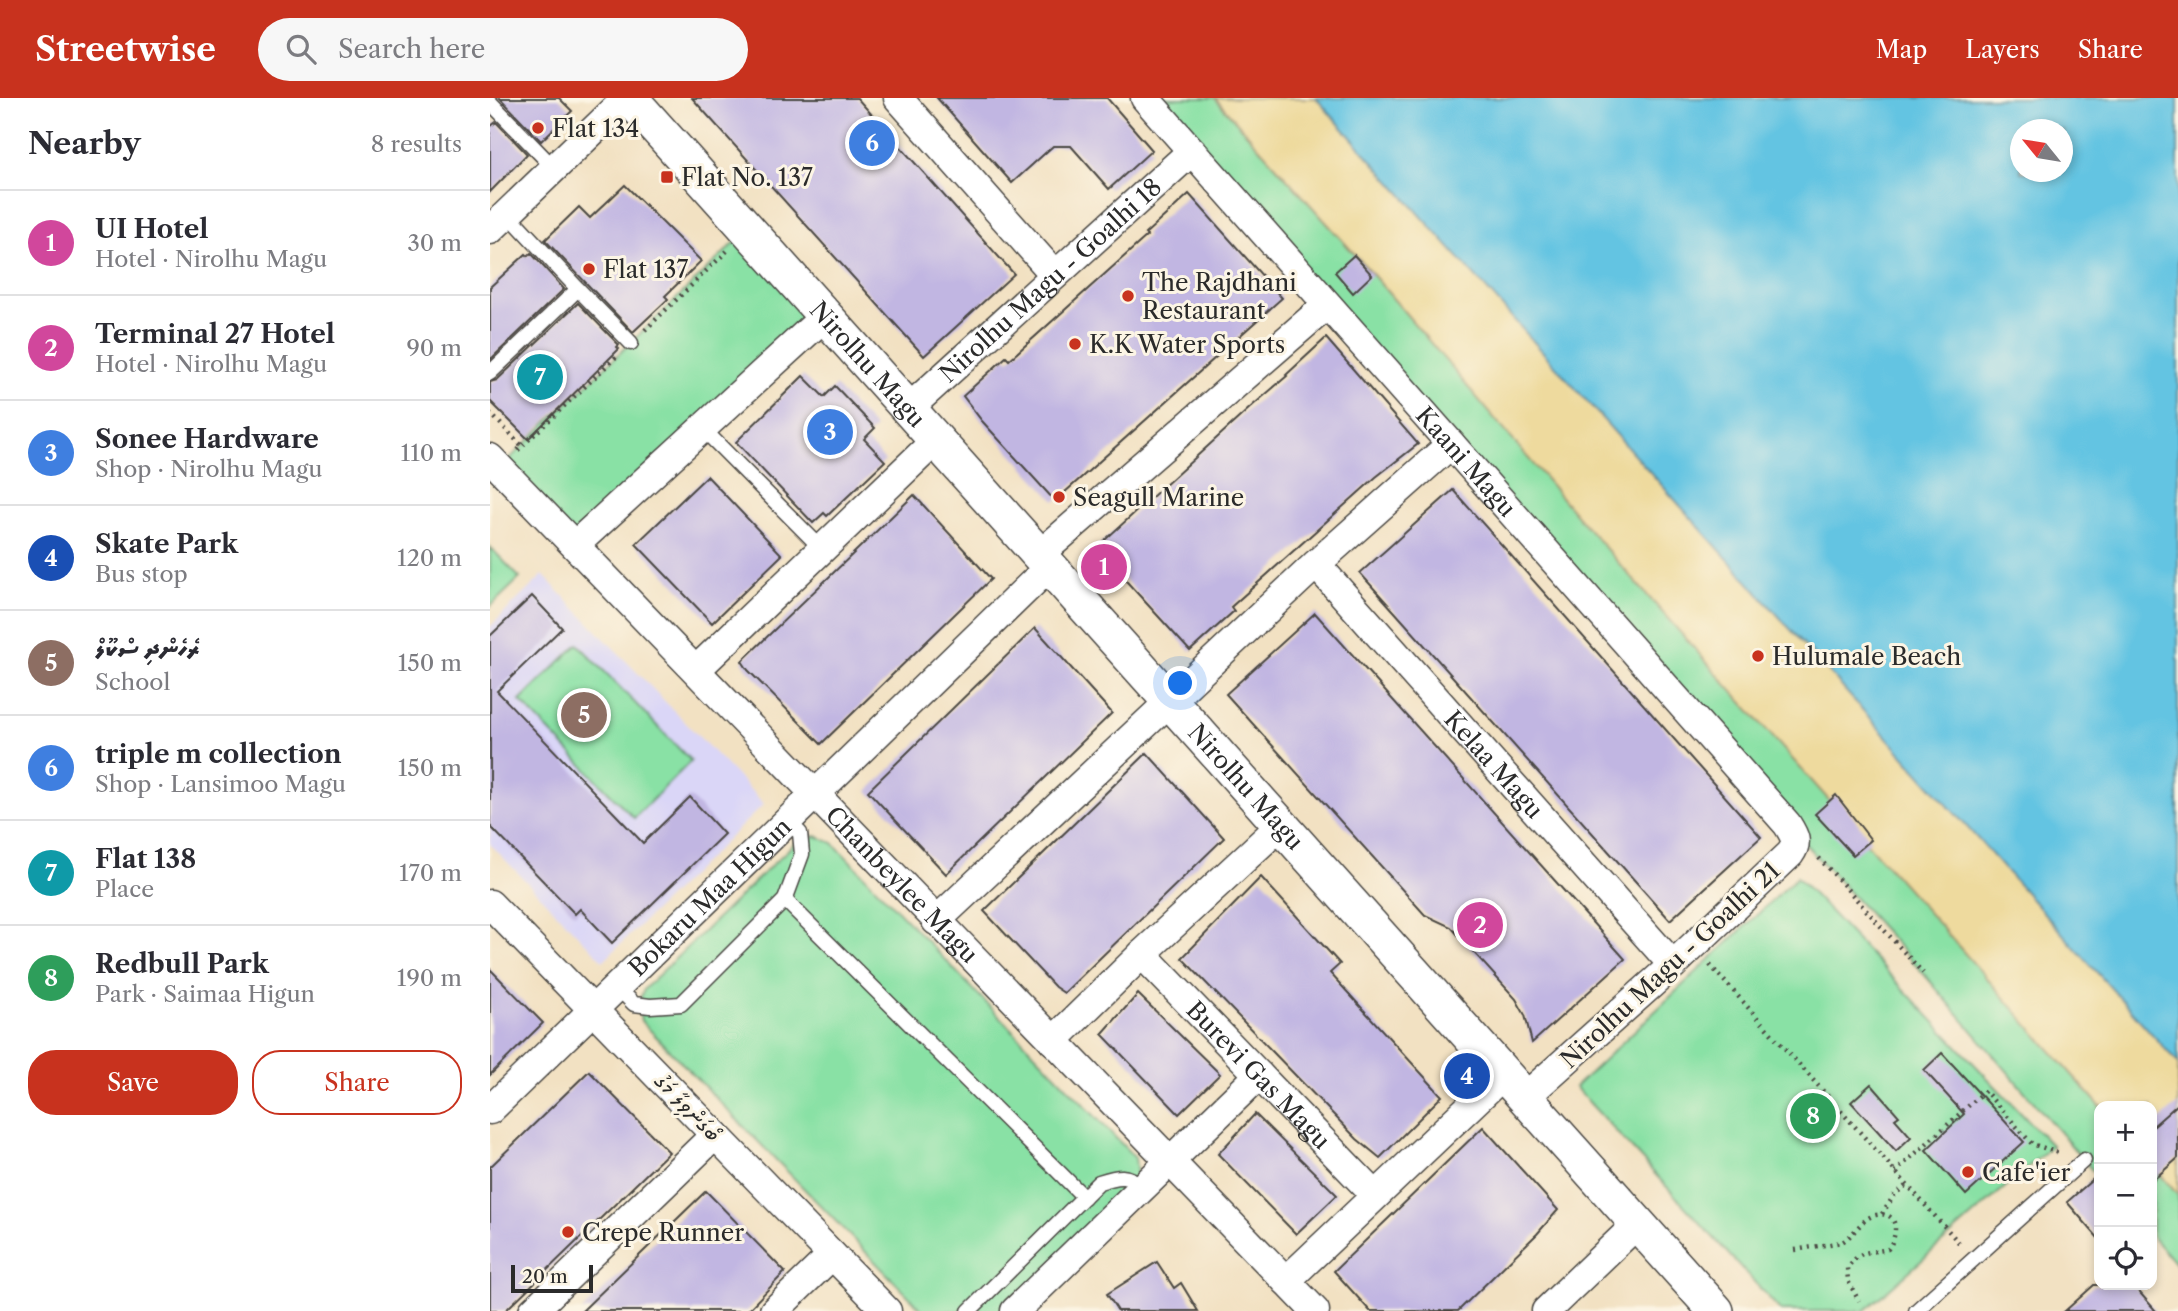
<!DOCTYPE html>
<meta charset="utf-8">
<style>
body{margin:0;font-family:"Libre Caslon Text","Noto Sans Thaana",serif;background:#f7f7f7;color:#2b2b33}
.controls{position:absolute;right:21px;bottom:21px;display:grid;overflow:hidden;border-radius:14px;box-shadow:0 4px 10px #0003}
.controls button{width:63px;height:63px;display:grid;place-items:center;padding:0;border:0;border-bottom:2px solid #e1e1e2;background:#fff;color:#2b2b33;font:35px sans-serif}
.compass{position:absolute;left:1520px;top:21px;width:63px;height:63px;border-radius:50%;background:#fff;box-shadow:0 4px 10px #0003;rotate:300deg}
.scale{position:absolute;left:21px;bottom:18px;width:82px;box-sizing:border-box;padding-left:7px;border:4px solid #2b2b2b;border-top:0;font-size:19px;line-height:24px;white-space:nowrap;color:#2b2b2b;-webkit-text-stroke:5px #fcf5e5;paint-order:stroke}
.you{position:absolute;left:691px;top:586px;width:24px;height:24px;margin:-18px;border:5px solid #fff;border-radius:50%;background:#1a73e8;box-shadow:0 0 0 10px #1a73e833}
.badge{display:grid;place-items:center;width:46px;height:46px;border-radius:50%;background:#c8321e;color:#fff;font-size:23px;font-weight:700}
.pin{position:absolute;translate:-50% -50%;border:4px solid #fff;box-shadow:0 2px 7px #0006}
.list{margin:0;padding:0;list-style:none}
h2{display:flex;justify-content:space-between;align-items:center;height:91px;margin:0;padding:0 28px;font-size:30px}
h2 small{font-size:23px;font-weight:400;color:#7c7c81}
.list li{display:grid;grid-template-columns:46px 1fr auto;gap:21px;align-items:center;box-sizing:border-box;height:105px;padding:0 28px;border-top:2px solid #e1e1e2}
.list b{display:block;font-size:26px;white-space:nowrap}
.list p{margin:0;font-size:23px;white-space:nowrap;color:#7c7c81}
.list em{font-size:23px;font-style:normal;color:#7c7c81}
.actions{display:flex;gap:14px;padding:21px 28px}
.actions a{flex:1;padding:16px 0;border:2px solid #c8321e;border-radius:28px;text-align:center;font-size:24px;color:#c8321e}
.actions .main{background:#c8321e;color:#fff}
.icon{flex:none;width:38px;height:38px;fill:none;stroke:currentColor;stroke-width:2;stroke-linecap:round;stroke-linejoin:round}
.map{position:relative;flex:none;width:1688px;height:1213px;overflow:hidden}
header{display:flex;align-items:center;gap:42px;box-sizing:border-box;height:98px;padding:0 35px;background:#c8321e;color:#fff}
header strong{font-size:33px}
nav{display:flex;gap:38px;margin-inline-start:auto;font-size:24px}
.search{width:490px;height:63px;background:#f7f7f7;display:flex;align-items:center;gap:18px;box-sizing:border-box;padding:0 24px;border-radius:38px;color:#7c7c81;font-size:26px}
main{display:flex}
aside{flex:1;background:#fff}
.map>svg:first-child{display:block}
.built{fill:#dad6f7}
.green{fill:#89e1a5;stroke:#5a8668;stroke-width:2}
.sand{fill:#eeda9e;stroke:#8c8264;stroke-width:2}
.water{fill:#64c4e2;stroke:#487886;stroke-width:2;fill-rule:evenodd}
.building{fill:#c1b6e2}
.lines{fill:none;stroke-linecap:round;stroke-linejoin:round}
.service-casing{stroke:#494642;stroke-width:17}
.minor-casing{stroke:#494642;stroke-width:31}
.tertiary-casing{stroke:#494642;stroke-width:38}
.path{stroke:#494642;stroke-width:4.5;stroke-dasharray:2 5;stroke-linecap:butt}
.service{stroke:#fff;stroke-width:14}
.minor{stroke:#fff;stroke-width:28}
.tertiary{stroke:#fff;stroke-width:35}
.poi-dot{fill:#c8321e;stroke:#fcf5e5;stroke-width:2.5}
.labels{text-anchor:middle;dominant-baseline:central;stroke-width:6;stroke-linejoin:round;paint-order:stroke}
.poi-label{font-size:24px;fill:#2b2b2b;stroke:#fcf5e5;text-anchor:start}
.street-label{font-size:24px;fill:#2b2b2b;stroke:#fcf5e5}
</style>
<header>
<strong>Streetwise</strong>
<div class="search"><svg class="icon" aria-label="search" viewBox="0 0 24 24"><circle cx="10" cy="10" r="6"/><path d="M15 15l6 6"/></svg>Search here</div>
<nav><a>Map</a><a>Layers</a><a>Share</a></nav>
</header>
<main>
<aside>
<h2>Nearby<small>8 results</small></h2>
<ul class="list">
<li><span class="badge" style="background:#d1479c">1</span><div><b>UI Hotel</b><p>Hotel · Nirolhu Magu</p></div><em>30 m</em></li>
<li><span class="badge" style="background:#d1479c">2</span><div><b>Terminal 27 Hotel</b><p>Hotel · Nirolhu Magu</p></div><em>90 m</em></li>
<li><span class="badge" style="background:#3f7fe0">3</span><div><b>Sonee Hardware</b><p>Shop · Nirolhu Magu</p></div><em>110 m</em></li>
<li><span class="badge" style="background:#1a4fb4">4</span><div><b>Skate Park</b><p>Bus stop</p></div><em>120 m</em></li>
<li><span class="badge" style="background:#8d6e63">5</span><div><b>ރެހެންދި ސްކޫލް</b><p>School</p></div><em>150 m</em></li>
<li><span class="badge" style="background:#3f7fe0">6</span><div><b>triple m collection</b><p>Shop · Lansimoo Magu</p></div><em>150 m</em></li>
<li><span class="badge" style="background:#0f9aa8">7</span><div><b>Flat 138</b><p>Place</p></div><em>170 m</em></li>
<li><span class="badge" style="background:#2e9e5b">8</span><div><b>Redbull Park</b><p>Park · Saimaa Higun</p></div><em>190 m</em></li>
</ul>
<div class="actions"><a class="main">Save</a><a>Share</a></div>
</aside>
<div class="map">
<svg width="1688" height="1213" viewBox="0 0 1688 1213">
<rect width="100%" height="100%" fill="#fcf5e5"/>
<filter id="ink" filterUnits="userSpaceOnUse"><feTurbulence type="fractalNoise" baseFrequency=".0143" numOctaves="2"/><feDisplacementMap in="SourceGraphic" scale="14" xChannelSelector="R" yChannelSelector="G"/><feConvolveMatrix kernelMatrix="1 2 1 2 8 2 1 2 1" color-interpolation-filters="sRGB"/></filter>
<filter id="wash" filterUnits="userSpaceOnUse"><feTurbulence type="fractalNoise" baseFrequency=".00686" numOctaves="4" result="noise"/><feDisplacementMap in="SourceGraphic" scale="28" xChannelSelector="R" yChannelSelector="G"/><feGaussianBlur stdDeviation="1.57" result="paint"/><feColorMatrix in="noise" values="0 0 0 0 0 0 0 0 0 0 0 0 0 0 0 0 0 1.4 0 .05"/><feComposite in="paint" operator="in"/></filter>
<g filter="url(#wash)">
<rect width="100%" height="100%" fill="#f2e1c2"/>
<polygon class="built" points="53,477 274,706 113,863 0,746 0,529"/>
<g class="green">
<polygon points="658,0 725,0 878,171 1109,441 1610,1008 1609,1080 1433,875 1297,726"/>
<polygon points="258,132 335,218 85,447 10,370"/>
<polygon points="0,449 30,480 0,509"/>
<polygon points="88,546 201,663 144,720 30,603"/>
<polygon points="326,738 343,745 645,1060 647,1080 514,1213 433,1213 151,923 148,906 154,891 308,742"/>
<polygon points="1307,779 1562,1048 1374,1213 1291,1213 1085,989"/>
<polygon points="1662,1067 1688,1097 1688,1169 1662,1139"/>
</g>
<polygon class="sand" points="725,0 826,0 1688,965 1688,1097 1662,1067 1662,1008 1610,1008 1094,426 878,171"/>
<path class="water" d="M826 0H1688V965ZM1531 32H1573V74H1531Z"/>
<g id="blocks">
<g class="building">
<polygon points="10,0 69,0 82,13 51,43"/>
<polygon points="202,0 367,0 524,176 434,258"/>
<polygon points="447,0 617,0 662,52 619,91 581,48 563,48 522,85"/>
<polygon points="6,24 37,56 0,94 0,29"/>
<polygon points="135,87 211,163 175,198 178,201 143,234 55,142 89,109 100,120"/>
<polygon points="699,96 792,200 565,403 492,323 473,298 516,259 519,262 657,138 655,136"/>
<polygon points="41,155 74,191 0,262 0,189 36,156 38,158"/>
<polygon points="864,157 882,177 863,195 845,174"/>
<polygon points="88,205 129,247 127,249 129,251 38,341 0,303 0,284 7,282"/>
<polygon points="836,240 928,346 886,379 741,509 744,513 700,553 606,450 762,308 797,278 796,277"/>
<polygon points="313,278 334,299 345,288 385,330 374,341 395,363 337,418 334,415 323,425 246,344"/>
<polygon points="217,378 292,457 222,525 146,446"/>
<polygon points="963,392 1271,739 1180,822 870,475"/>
<polygon points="424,397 501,481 331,646 258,572 252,563"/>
<polygon points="42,498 72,530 7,593 153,745 200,699 234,736 122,845 90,811 85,816 0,728 0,538"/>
<polygon points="825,515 1135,861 1042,945 1035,917 1026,901 961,829 935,817 736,596"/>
<polygon points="545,530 622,615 456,776 378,693"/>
<polygon points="657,655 734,740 574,895 565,889 494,813"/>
<polygon points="1346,697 1381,742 1363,757 1325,716"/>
<polygon points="771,779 850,866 840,875 952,998 890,1060 867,1041 692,860"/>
<polygon points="0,871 53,925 0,977"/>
<polygon points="648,896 730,976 689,1016 612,936"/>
<polygon points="1452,955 1534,1044 1476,1097 1436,1052 1474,1016 1434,972"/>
<polygon points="99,973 179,1054 15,1213 0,1213 0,1069"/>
<polygon points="1381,986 1409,1018 1405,1021 1421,1039 1406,1053 1361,1004"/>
<polygon points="1688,1006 1688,1060 1662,1083 1662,1029"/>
<polygon points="765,1016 847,1097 806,1136 728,1056"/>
<polygon points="993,1029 1068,1112 1047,1136 968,1213 880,1213 844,1173"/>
<polygon points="1609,1076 1609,1141 1577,1104"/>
<polygon points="216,1093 295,1174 257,1213 92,1213"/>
<polygon points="667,1164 684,1190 691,1185 708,1213 628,1213 617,1196"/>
<polygon points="1604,1187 1643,1187 1666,1213 1575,1213"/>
</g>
</g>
</g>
<g filter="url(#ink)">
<use href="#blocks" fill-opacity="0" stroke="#494642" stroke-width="2"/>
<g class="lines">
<g class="service-casing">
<g id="service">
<polyline points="0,4 64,70"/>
<polyline points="88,191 141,245"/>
<polyline points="0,275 88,191 17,115"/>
<polyline points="213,331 332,451"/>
<polyline points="295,802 594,1099"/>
<polyline points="127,889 144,906 160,908 191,906 295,802 312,756 310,735 298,724"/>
<path d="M479 1213 609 1084C628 1078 638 1075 652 1089"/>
<polyline points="1426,1213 1594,1062"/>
</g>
</g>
<g class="minor-casing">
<g id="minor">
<polyline points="408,0 565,177"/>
<path id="s1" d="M655 0 1297 726C1304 737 1309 744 1300 756L1183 867 1034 1000"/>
<polyline points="0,132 137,0"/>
<path id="s2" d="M418 311 702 53"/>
<path id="s3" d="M0 360 825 1213"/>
<polyline points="85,447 335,218"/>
<polyline points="549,457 837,207"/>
<path id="s4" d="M826 466 1183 867"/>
<polyline points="206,572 446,342"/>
<polyline points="0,806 397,1213"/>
<polyline points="446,823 826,466 961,346"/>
<path id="s5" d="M652 856 885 1097"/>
<polyline points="563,943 652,856 791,727"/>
<path id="s6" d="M0 1012 559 469"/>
<polyline points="796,1183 1014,976"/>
<polyline points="43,1213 225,1037"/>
<polyline points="284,1213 342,1157"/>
<polyline points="525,1213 769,977"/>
<polyline points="1056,1213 1147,1126"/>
</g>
</g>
<g class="tertiary-casing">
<g id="tertiary">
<path id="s7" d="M140 0 1226 1213"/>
</g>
</g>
<g class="path">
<polyline points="155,232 237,153"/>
<polyline points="0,315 32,348"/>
<polyline points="28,352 128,257"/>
<polyline points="1329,760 1433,875"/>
<polyline points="1220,867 1471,1147"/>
<polyline points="1405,1074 1495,993 1542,1046 1572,1056"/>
<polyline points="1392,1116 1405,1096 1417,1087"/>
<path d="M1305 1152 1352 1144C1365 1137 1371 1120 1386 1117 1410 1112 1408 1138 1398 1151 1377 1156 1372 1150 1357 1170L1358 1183 1369 1203"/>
</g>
<use href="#service" class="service"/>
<use href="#minor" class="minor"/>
<use href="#tertiary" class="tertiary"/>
</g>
</g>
<g class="poi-dot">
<circle cx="48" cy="30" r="7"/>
<rect x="170" y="72" width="14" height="14" rx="3.5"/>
<circle cx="99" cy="171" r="7"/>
<circle cx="638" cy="198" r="7"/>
<circle cx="585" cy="246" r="7"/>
<circle cx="569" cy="399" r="7"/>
<circle cx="1268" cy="558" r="7"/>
<circle cx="1478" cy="1074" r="7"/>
<circle cx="78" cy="1134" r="7"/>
</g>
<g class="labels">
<g class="poi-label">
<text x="62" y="30">Flat 134</text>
<text x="191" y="79">Flat No. 137</text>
<text x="113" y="171">Flat 137</text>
<text x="652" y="184">The Rajdhani<tspan x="652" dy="28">Restaurant</tspan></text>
<text x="599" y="246">K.K Water Sports</text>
<text x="583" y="399">Seagull Marine</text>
<text x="1282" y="558">Hulumale Beach</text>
<text x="1492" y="1074">Cafe'ier</text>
<text x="92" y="1134">Crepe Runner</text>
</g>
<g class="street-label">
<text stroke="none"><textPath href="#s2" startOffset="192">Nirolhu Magu - Goalhi 18</textPath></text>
<text stroke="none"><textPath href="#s7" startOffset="357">Nirolhu Magu</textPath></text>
<text stroke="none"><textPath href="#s1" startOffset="485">Kaani Magu</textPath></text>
<text stroke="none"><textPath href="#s4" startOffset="268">Kelaa Magu</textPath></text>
<text stroke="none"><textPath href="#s7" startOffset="924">Nirolhu Magu</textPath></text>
<text stroke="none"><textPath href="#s3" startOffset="593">Chanbeylee Magu</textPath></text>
<text stroke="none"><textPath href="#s6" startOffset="306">Bokaru Maa Higun</textPath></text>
<text transform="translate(1180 867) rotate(-43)">Nirolhu Magu - Goalhi 21</text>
<text stroke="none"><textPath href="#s5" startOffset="168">Burevi Gas Magu</textPath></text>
<text transform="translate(198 1009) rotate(46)">ބޯގަންވިލާ މަގު</text>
</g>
</g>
</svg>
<div class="controls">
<button>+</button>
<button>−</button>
<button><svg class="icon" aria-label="locate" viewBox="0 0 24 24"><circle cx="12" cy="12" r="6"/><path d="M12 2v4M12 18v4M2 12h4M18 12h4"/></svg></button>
</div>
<svg class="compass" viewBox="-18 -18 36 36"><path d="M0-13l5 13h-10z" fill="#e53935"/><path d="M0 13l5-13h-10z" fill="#7c7c81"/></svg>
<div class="scale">20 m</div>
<div class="you"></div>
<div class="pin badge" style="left:614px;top:469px;background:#d1479c">1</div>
<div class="pin badge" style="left:990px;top:827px;background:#d1479c">2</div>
<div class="pin badge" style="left:340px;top:334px;background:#3f7fe0">3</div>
<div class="pin badge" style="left:977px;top:978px;background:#1a4fb4">4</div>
<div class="pin badge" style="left:94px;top:617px;background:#8d6e63">5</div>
<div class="pin badge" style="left:382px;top:45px;background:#3f7fe0">6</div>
<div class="pin badge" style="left:50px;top:279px;background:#0f9aa8">7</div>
<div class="pin badge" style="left:1323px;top:1018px;background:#2e9e5b">8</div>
</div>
</main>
